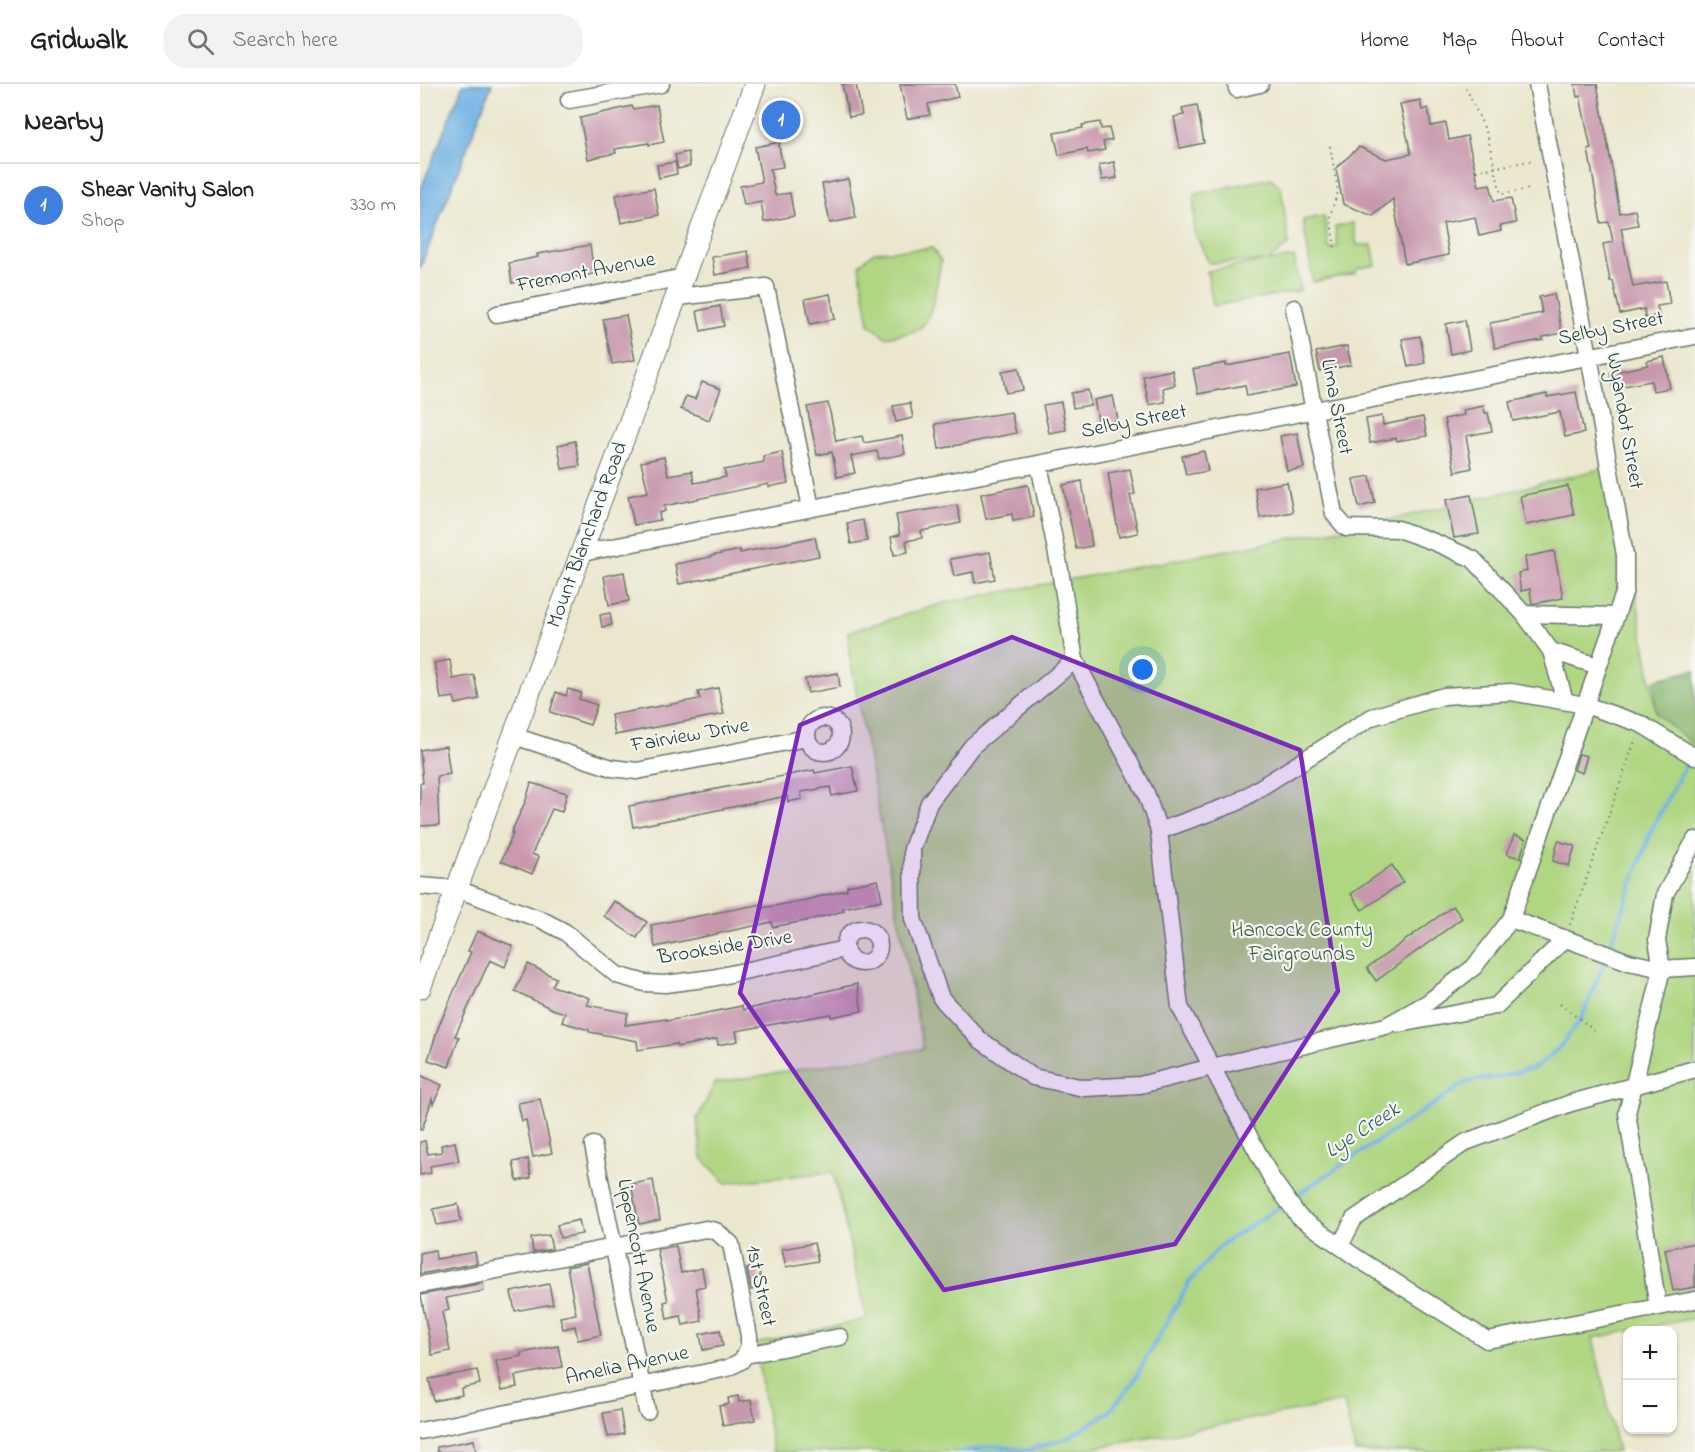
<!DOCTYPE html>
<meta charset="utf-8">
<style>
body{margin:0;font-family:"Indie Flower",sans-serif;background:#f2f2f2;color:#202124}
.controls{position:absolute;right:18px;bottom:18px;display:grid;overflow:hidden;border-radius:12px;box-shadow:0 2px 4px #0004}
.controls button{width:54px;height:54px;display:grid;place-items:center;padding:0;border:0;border-bottom:2px solid #e0e0e0;background:#fff;color:#202124;font:30px sans-serif}
.you{position:absolute;left:723px;top:586px;width:21px;height:21px;margin:-15px;border:4px solid #fff;border-radius:50%;background:#1a73e8;box-shadow:0 0 0 9px #1a73e833}
.badge{display:grid;place-items:center;width:39px;height:39px;border-radius:50%;background:#1f6fb2;color:#fff;font-size:20px;font-weight:700}
.pin{position:absolute;translate:-50% -50%;border:3px solid #fff;box-shadow:0 2px 6px #0006}
.list{margin:0;padding:0;list-style:none}
h2{display:flex;justify-content:space-between;align-items:center;height:78px;margin:0;padding:0 24px;font-size:26px}
h2 small{font-size:20px;font-weight:400;color:#757577}
.list li{display:grid;grid-template-columns:39px 1fr auto;gap:18px;align-items:center;box-sizing:border-box;height:84px;padding:0 24px;border-top:2px solid #e0e0e0}
.list b{display:block;font-size:22px;white-space:nowrap}
.list p{margin:0;font-size:20px;white-space:nowrap;color:#757577}
.list em{font-size:20px;font-style:normal;color:#757577}
.icon{flex:none;width:33px;height:33px;fill:none;stroke:currentColor;stroke-width:2;stroke-linecap:round;stroke-linejoin:round}
.map{position:relative;flex:none;width:1275px;height:1368px;overflow:hidden}
header{display:flex;align-items:center;gap:36px;box-sizing:border-box;height:84px;padding:0 30px;background:#fff;border-bottom:2px solid #e0e0e0}
header strong{font-size:28px}
nav{display:flex;gap:33px;margin-inline-start:auto;font-size:21px}
.search{width:420px;height:54px;background:#f2f2f2;display:flex;align-items:center;gap:15px;box-sizing:border-box;padding:0 21px;border-radius:24px;color:#757577;font-size:22px}
main{display:flex}
aside{flex:1;background:#fff}
.map>svg:first-child{display:block}
.green{fill:#afd681;stroke:#678a5a;stroke-width:1.5}
.forest{fill:#8bb76f;stroke:#557a52;stroke-width:1.5}
.water{fill:#70b1e4;stroke:#48778c;stroke-width:1.5}
.lines{fill:none;stroke-linecap:round;stroke-linejoin:round}
.stream{stroke:#70b1e4;stroke-width:4}
.building{fill:#c898ad}
.minor-casing{stroke:#66786a;stroke-width:19}
.major-casing{stroke:#66786a;stroke-width:23}
.path{stroke:#66786a;stroke-width:2;stroke-dasharray:1.5 4.5;stroke-linecap:butt}
.minor{stroke:#fff;stroke-width:16}
.major{stroke:#fff;stroke-width:21}
.marked{fill:#7b2cbf;fill-opacity:0.2;stroke:#7b2cbf;stroke-width:4.5;stroke-linejoin:round}
.labels{text-anchor:middle;dominant-baseline:central;stroke-width:4.5;stroke-linejoin:round;paint-order:stroke}
.street-label{font-size:21px;fill:#1f3d34;stroke:#f6f6f2}
.park-label{font-size:21px;fill:#3c5c43;stroke:#f6f6f2}
.water-label{font-size:22px;font-style:italic;fill:#335a60;stroke:#f6f6f2}
</style>
<header>
<strong>Gridwalk</strong>
<div class="search"><svg class="icon" aria-label="search" viewBox="0 0 24 24"><circle cx="10" cy="10" r="6"/><path d="M15 15l6 6"/></svg>Search here</div>
<nav><a>Home</a><a>Map</a><a>About</a><a>Contact</a></nav>
</header>
<main>
<aside>
<h2>Nearby<small></small></h2>
<ul class="list">
<li><span class="badge" style="background:#3f7fe0">1</span><div><b>Shear Vanity Salon</b><p>Shop</p></div><em>330 m</em></li>
</ul>
</aside>
<div class="map">
<svg width="1275" height="1368" viewBox="0 0 1275 1368">
<rect width="100%" height="100%" fill="#f6f6f2"/>
<filter id="ink" filterUnits="userSpaceOnUse"><feTurbulence type="fractalNoise" baseFrequency=".0167" numOctaves="2"/><feDisplacementMap in="SourceGraphic" scale="12" xChannelSelector="R" yChannelSelector="G"/><feConvolveMatrix kernelMatrix="1 2 1 2 8 2 1 2 1" color-interpolation-filters="sRGB"/></filter>
<filter id="wash" filterUnits="userSpaceOnUse"><feTurbulence type="fractalNoise" baseFrequency=".008" numOctaves="4" result="noise"/><feDisplacementMap in="SourceGraphic" scale="24" xChannelSelector="R" yChannelSelector="G"/><feGaussianBlur stdDeviation="1.35" result="paint"/><feColorMatrix in="noise" values="0 0 0 0 0 0 0 0 0 0 0 0 0 0 0 0 0 1.4 0 .05"/><feComposite in="paint" operator="in"/></filter>
<g filter="url(#wash)">
<rect width="100%" height="100%" fill="#ebe7cd"/>
<g class="green">
<polygon points="851,94 861,103 869,160 848,177 874,173 880,207 793,222 787,187 844,177 789,179 774,147 774,110"/>
<polygon points="904,132 909,165 918,163 915,143 933,139 937,161 952,161 956,181 937,185 936,189 893,198 883,136"/>
<path d="M512 164 521 177C517 195 514 234 499 245 490 250 476 251 466 253L449 240 439 181 454 168Z"/>
<polygon points="1194,382 1236,629 1275,662 1275,1234 1173,1254 1198,1368 935,1368 924,1318 651,1368 353,1368 335,1260 447,1235 413,1088 306,1099 282,1074 277,1035 295,999 503,965 429,568 428,548 524,519 969,436"/>
</g>
<polygon class="forest" points="1275,586 1275,662 1236,629 1234,596"/>
<polygon class="water" points="43,0 72,0 0,185 0,107"/>
<g class="lines">
<g class="stream">
<polyline points="1188,867 1233,742 1269,675"/>
<polyline points="872,1114 1047,998 1084,992 1117,983 1140,963 1162,933 1186,874"/>
<polyline points="539,1368 574,1362 607,1366 648,1354 689,1328 713,1298 769,1199 801,1161 864,1120"/>
</g>
</g>
<g id="blocks">
<g class="building">
<polygon points="422,0 436,0 442,31 429,33"/>
<polygon points="480,0 535,0 538,13 508,20 510,31 487,35"/>
<polygon points="1155,0 1177,0 1200,129 1215,126 1218,141 1201,144 1213,203 1246,197 1250,220 1237,222 1239,231 1225,234 1224,225 1200,230 1193,197 1190,197 1183,160 1193,158 1189,138 1181,139 1168,65 1171,65 1160,12 1157,13"/>
<polygon points="1000,16 1002,26 1008,24 1011,42 1026,39 1029,56 1047,52 1059,102 1070,100 1074,117 1091,114 1096,139 1080,142 1081,147 1059,152 1055,133 1023,139 1029,171 985,180 973,115 953,132 923,120 916,84 939,63 966,75 991,70 980,20"/>
<polygon points="237,21 244,58 229,61 229,59 195,65 196,69 168,75 160,34 212,22 213,25"/>
<polygon points="777,21 784,59 760,64 754,33 764,31 762,24"/>
<polygon points="357,25 370,30 365,46 352,42"/>
<polygon points="680,38 681,45 689,44 692,56 683,58 685,66 668,69 667,65 639,71 634,49 663,44 662,41"/>
<polygon points="360,58 359,62 363,83 350,85 355,111 370,109 374,132 344,138 341,118 324,121 320,102 342,98 335,63"/>
<polygon points="268,68 270,82 258,85 255,71"/>
<polygon points="255,78 257,90 239,94 237,81"/>
<polygon points="694,78 697,94 682,96 679,81"/>
<polygon points="428,95 436,134 410,139 402,100"/>
<polygon points="234,104 239,131 201,139 196,111"/>
<polygon points="170,161 174,190 139,196 139,198 123,201 122,193 92,199 89,179 118,173 117,170"/>
<polygon points="328,167 331,184 295,191 292,173"/>
<polygon points="410,210 415,235 390,240 385,215"/>
<polygon points="1134,210 1142,249 1123,253 1123,256 1075,264 1070,239 1122,229 1119,213"/>
<polygon points="300,222 304,242 281,247 277,227"/>
<polygon points="206,231 215,276 192,280 183,235"/>
<polygon points="1045,236 1050,266 1031,270 1026,240"/>
<polygon points="1000,252 1005,279 988,283 982,255"/>
<polygon points="927,262 931,281 900,287 896,268"/>
<polygon points="870,270 876,303 827,312 825,301 778,310 773,285 806,279 806,282"/>
<polygon points="1244,273 1250,304 1233,307 1231,297 1193,304 1190,289 1228,281 1227,277"/>
<polygon points="599,284 603,306 586,309 582,287"/>
<polygon points="752,286 755,301 743,304 745,318 729,321 723,292"/>
<polygon points="282,298 301,305 289,336 261,325 266,312 275,315"/>
<polygon points="668,306 671,321 653,324 651,309"/>
<polygon points="1156,308 1164,349 1145,353 1140,328 1093,337 1089,318 1127,310 1127,313"/>
<polygon points="693,312 698,336 679,340 674,316"/>
<polygon points="641,318 646,346 629,349 623,321"/>
<polygon points="408,319 416,357 442,352 444,359 482,352 485,370 459,375 457,367 431,372 435,389 417,393 412,368 397,371 387,323"/>
<polygon points="490,319 493,334 476,338 473,322"/>
<polygon points="1064,322 1065,329 1068,329 1072,347 1046,352 1052,384 1035,388 1024,335 1044,331 1043,326"/>
<polygon points="591,328 596,349 519,365 515,340"/>
<polygon points="962,332 963,341 1003,333 1007,352 977,357 976,354 950,359 946,335"/>
<polygon points="877,349 884,384 867,387 860,352"/>
<polygon points="155,357 160,382 142,385 138,361"/>
<polygon points="784,367 788,387 766,391 762,372"/>
<polygon points="362,368 368,399 349,403 348,400 244,422 245,427 239,429 240,436 214,441 208,412 228,408 221,378 244,373 248,391 272,387 274,399 306,393 304,386 344,378 343,372"/>
<polygon points="710,385 715,410 710,411 718,449 699,453 688,389"/>
<polygon points="950,392 955,419 939,423 933,395"/>
<polygon points="662,397 672,462 656,465 643,401"/>
<polygon points="867,398 873,428 840,434 835,404"/>
<polygon points="608,401 614,433 593,437 592,430 566,435 561,410"/>
<polygon points="1148,402 1154,431 1106,441 1100,412"/>
<polygon points="1051,411 1059,450 1034,454 1026,416"/>
<polygon points="537,421 541,439 501,447 502,454 486,457 488,468 474,471 471,453 480,451 476,431"/>
<polygon points="443,436 447,457 431,460 427,439"/>
<polygon points="395,453 399,472 259,500 255,480 291,473 291,472 320,466 320,469"/>
<polygon points="1134,467 1143,514 1112,520 1110,505 1101,507 1098,489 1107,487 1105,473"/>
<polygon points="570,468 575,495 555,499 553,488 534,492 530,475"/>
<polygon points="204,488 209,517 189,521 184,492"/>
<polygon points="190,529 192,541 182,543 180,531"/>
<polygon points="30,576 33,595 54,591 59,615 36,620 34,613 21,615 14,579"/>
<polygon points="418,589 420,603 388,609 385,595"/>
<polygon points="298,604 304,630 195,651 191,631 280,615 278,608"/>
<polygon points="148,605 161,609 159,615 177,621 170,641 130,628 136,608 146,612"/>
<polygon points="26,662 30,690 17,692 19,741 0,742 0,699 3,699 0,666"/>
<polygon points="1159,670 1167,672 1162,689 1154,686"/>
<polygon points="432,682 438,707 412,712 410,703 381,708 382,715 368,718 367,712 213,743 209,722 394,686 395,689"/>
<polygon points="111,699 147,709 142,728 132,725 112,770 119,773 112,790 81,777 93,750 91,749 106,716"/>
<polygon points="1094,751 1106,755 1100,774 1087,770"/>
<polygon points="1138,757 1155,762 1149,782 1133,777"/>
<polygon points="972,781 983,798 942,826 931,810"/>
<polygon points="458,796 462,816 423,824 424,827 385,837 353,843 352,838 235,863 231,841 342,820 343,824 386,816 427,806 427,802"/>
<polygon points="194,817 227,838 217,854 184,832"/>
<polygon points="1033,822 1042,834 956,897 947,884"/>
<polygon points="57,847 93,862 85,883 70,876 35,952 39,953 29,983 8,976 18,944 51,868 48,867"/>
<polygon points="108,880 136,894 132,902 170,914 167,921 208,929 205,941 246,935 247,937 322,922 323,926 437,900 442,927 411,933 411,930 316,947 318,957 298,961 297,955 257,963 256,960 218,966 217,957 169,948 169,946 142,938 145,929 132,925 95,907"/>
<polygon points="0,991 22,1001 13,1020 12,1015 2,1046 0,1046"/>
<polygon points="120,1015 132,1069 113,1073 106,1036 102,1037 98,1019"/>
<polygon points="5,1057 8,1070 22,1068 21,1061 35,1058 39,1077 10,1082 11,1089 0,1091 0,1058"/>
<polygon points="108,1075 111,1094 97,1097 93,1078"/>
<polygon points="233,1096 240,1136 219,1140 211,1100"/>
<polygon points="38,1120 41,1137 17,1141 13,1125"/>
<polygon points="159,1136 162,1150 140,1154 137,1141"/>
<polygon points="129,1151 132,1165 113,1168 111,1154"/>
<polygon points="394,1159 398,1177 366,1183 362,1165"/>
<polygon points="1275,1159 1275,1203 1253,1207 1245,1165"/>
<polygon points="256,1162 261,1189 282,1184 285,1202 276,1204 282,1237 263,1241 261,1232 247,1235 244,1218 248,1217 237,1165"/>
<polygon points="15,1166 16,1175 55,1168 57,1179 0,1190 0,1169"/>
<polygon points="167,1179 181,1251 158,1256 155,1242 143,1245 140,1233 156,1230 147,1183"/>
<polygon points="338,1182 342,1203 331,1206 327,1185"/>
<polygon points="63,1199 64,1207 26,1214 29,1226 22,1228 30,1267 12,1271 1,1211"/>
<polygon points="129,1200 133,1220 95,1227 91,1208"/>
<polygon points="300,1246 303,1262 283,1266 280,1250"/>
<polygon points="138,1262 142,1283 95,1292 97,1303 82,1306 76,1277 102,1272 101,1269"/>
<polygon points="57,1286 60,1300 41,1304 42,1311 14,1317 9,1295"/>
<polygon points="318,1312 319,1318 331,1316 335,1336 303,1342 299,1322 309,1320 308,1314"/>
<polygon points="200,1326 204,1350 188,1353 183,1329"/>
<polygon points="54,1356 56,1368 17,1368 17,1363"/>
</g>
</g>
</g>
<g filter="url(#ink)">
<use href="#blocks" fill-opacity="0" stroke="#66786a" stroke-width="1.5"/>
<g class="lines">
<g class="minor-casing">
<g id="minor">
<polyline points="816,0 817,5 840,0"/>
<polyline points="1117,0 1169,272 1205,471 1205,506 1091,835 1209,878 1242,885 1275,883"/>
<polyline points="149,16 241,0"/>
<polyline points="258,213 346,203 391,424"/>
<polyline points="874,224 914,430 926,444 978,445 1014,458 1053,475 1104,530 1196,532"/>
<polyline points="77,230 264,193"/>
<polyline points="619,380 640,486 655,576 726,709 739,747"/>
<polyline points="162,469 1275,252"/>
<polyline points="1104,530 1131,567 1145,617"/>
<polyline points="1131,567 1178,582"/>
<polyline points="655,576 552,662 509,719 492,765 493,835 521,914 559,955 613,993 664,1004 720,1001 792,983 760,923 739,747 816,719 952,633 1024,612 1091,608 1165,621 1221,640 1275,673"/>
<circle cx="404" cy="651" r="17"/>
<polyline points="94,652 192,684 217,687 387,654"/>
<polyline points="0,802 37,805 122,836 145,848 197,891 225,899 245,900 292,894 425,865"/>
<polyline points="1091,835 1054,883 1007,919 966,942 792,983 852,1095 879,1133 937,1174 1067,1256 1275,1216"/>
<circle cx="442" cy="862" r="17"/>
<polyline points="979,940 1076,922 1145,855"/>
<polyline points="173,1061 227,1327"/>
<polyline points="920,1162 934,1135 1046,1058 1151,1019 1275,985"/>
<polyline points="0,1201 286,1145 296,1147 311,1160 329,1252 329,1262 325,1271"/>
<polyline points="1238,1223 1207,1029 1242,885 1237,856 1245,810 1275,756"/>
<polyline points="0,1347 308,1284 321,1277 325,1271 420,1253"/>
</g>
</g>
<g class="major-casing">
<g id="major">
<path id="s1" d="M0 904 335 0"/>
</g>
</g>
<g class="path">
<polyline points="1046,4 1067,50 1081,110 1110,105"/>
<polyline points="910,62 918,108 910,131 915,164"/>
<polyline points="1056,87 1114,76"/>
<polyline points="1150,841 1216,654"/>
<polyline points="1140,920 1175,947"/>
</g>
<use href="#minor" class="minor"/>
<use href="#major" class="major"/>
</g>
</g>
<path class="marked" d="M592 553 880 666 918 907 755 1160 524 1206 320 909 380 641Z"/>
<g class="labels">
<g class="street-label">
<text transform="translate(166 189) rotate(-11)">Fremont Avenue</text>
<text transform="translate(1191 245) rotate(-11)">Selby Street</text>
<text transform="translate(916 323) rotate(79)">Lima Street</text>
<text transform="translate(1204 337) rotate(80)">Wyandot Street</text>
<text transform="translate(714 338) rotate(-11)">Selby Street</text>
<text stroke="none"><textPath href="#s1" startOffset="483">Mount Blanchard Road</textPath></text>
<text transform="translate(270 652) rotate(-10)">Fairview Drive</text>
<text transform="translate(305 864) rotate(-9)">Brookside Drive</text>
<text transform="translate(218 1172) rotate(79)">Lippencott Avenue</text>
<text transform="translate(340 1202) rotate(78)">1st Street</text>
<text transform="translate(207 1282) rotate(-12)">Amelia Avenue</text>
</g>
<g class="park-label">
<text x="882" y="847">Hancock County<tspan x="882" dy="24">Fairgrounds</tspan></text>
</g>
<g class="water-label">
<text transform="translate(943 1047) rotate(-33)">Lye Creek</text>
</g>
</g>
</svg>
<div class="controls">
<button>+</button>
<button>−</button>
</div>
<div class="you"></div>
<div class="pin badge" style="left:361px;top:36px;background:#3f7fe0">1</div>
</div>
</main>
